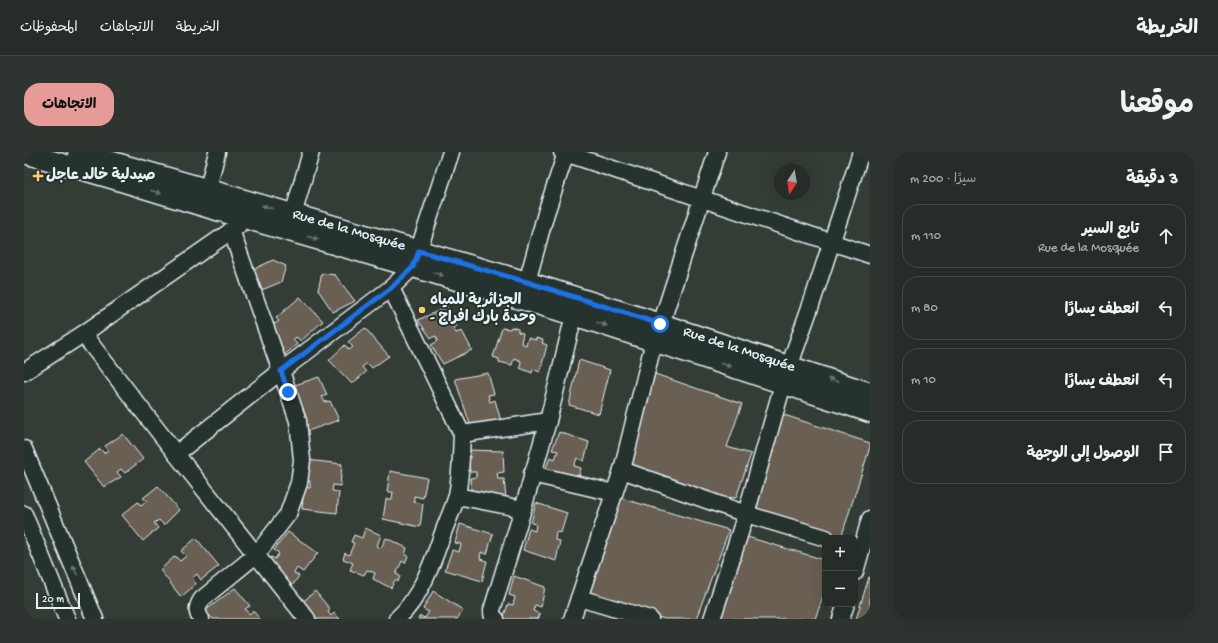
<!DOCTYPE html>
<html lang="ar">
<meta charset="utf-8">
<style>
body{margin:0;font-family:"Gochi Hand","Playpen Sans Arabic",sans-serif;background:#2e3530;color:#f1f3f6;direction:rtl}
.controls{position:absolute;right:12px;bottom:12px;display:grid;overflow:hidden;border-radius:8px;box-shadow:0 4px 16px #0002}
.controls button{width:36px;height:36px;display:grid;place-items:center;padding:0;border:0;border-bottom:1px solid #424945;background:#262d28;color:#f1f3f6;font:20px sans-serif}
.compass{position:absolute;left:750px;top:12px;width:36px;height:36px;border-radius:50%;background:#262d28;box-shadow:0 4px 16px #0002;rotate:192deg}
.scale{position:absolute;left:12px;bottom:10px;width:44px;box-sizing:border-box;padding-left:4px;border:2px solid #e8f1f8;border-top:0;font-size:11px;line-height:14px;white-space:nowrap;color:#e8f1f8;-webkit-text-stroke:3px #26332d;paint-order:stroke}
.stop{position:absolute;width:12px;height:12px;margin:-9px;border:3px solid #1a73e8;border-radius:50%;background:#fff}
.stop.end{background:#1a73e8;border-color:#fff;box-shadow:0 1px 4px #0008}
.list{margin:0;padding:0;list-style:none}
h2{display:flex;justify-content:space-between;align-items:center;height:52px;margin:0;padding:0 16px;font-size:17px}
h2 small{font-size:13px;font-weight:400;color:#a4a8a8}
.list li{display:grid;grid-template-columns:26px 1fr auto;gap:12px;align-items:center;box-sizing:border-box;height:64px;margin:0 8px 8px;padding:0 8px;border:1px solid #424945;border-radius:16px}
.list b{display:block;font-size:15px;white-space:nowrap}
.list p{margin:0;font-size:13px;white-space:nowrap;color:#a4a8a8}
.list em{font-size:13px;font-style:normal;color:#a4a8a8}
.icon{flex:none;width:22px;height:22px;fill:none;stroke:currentColor;stroke-width:2;stroke-linecap:round;stroke-linejoin:round}
.map{position:relative;flex:none;width:846px;height:467px;overflow:hidden;direction:ltr;border-radius:16px}
header{display:flex;align-items:center;gap:24px;box-sizing:border-box;height:56px;padding:0 20px;background:#262d28;border-bottom:1px solid #424945}
header strong{font-size:19px}
nav{display:flex;gap:22px;margin-inline-start:auto;font-size:14px}
.intro{display:flex;align-items:center;justify-content:space-between;box-sizing:border-box;height:96px;padding:0 24px}
h1{margin:0;font-size:28px}
.button{padding:10px 18px;border-radius:16px;background:#e69b98;color:#111;font-size:14px;font-weight:700}
main{display:flex;gap:24px;padding:0 24px}
aside{flex:1;background:#262d28;border-radius:16px;box-shadow:0 4px 16px #0002}
.map>svg:first-child{display:block}
.building{fill:#695f53;stroke:#e8f1f8}
.lines{fill:none;stroke-linecap:round;stroke-linejoin:round}
.minor-casing{stroke:#e8f1f8;stroke-width:19}
.major-casing{stroke:#e8f1f8;stroke-width:23}
.minor{stroke:#26332d;stroke-width:16}
.major{stroke:#26332d;stroke-width:20}
.oneway{fill:#6a7674}
.route{stroke:#1a73e8;stroke-width:5}
.poi-dot{fill:#ffd166;stroke:#26332d;stroke-width:1.5}
.labels{text-anchor:middle;dominant-baseline:central;stroke-width:4;stroke-linejoin:round;paint-order:stroke}
.poi-label{font-size:15px;font-weight:bold;fill:#e8f1f8;stroke:#26332d;text-anchor:start}
.street-label{font-size:15px;fill:#e8f1f8;stroke:#26332d}
</style>
<header>
<strong>الخريطة</strong>
<nav><a>الخريطة</a><a>الاتجاهات</a><a>المحفوظات</a></nav>
</header>
<div class="intro"><h1>موقعنا</h1><a class="button">الاتجاهات</a></div>
<main>
<aside>
<h2>3 دقيقة<small>سيرًا · 200 m</small></h2>
<ul class="list">
<li><svg class="icon" aria-label="ahead" viewBox="0 0 24 24"><path d="M12 20V5M6 11l6-6 6 6"/></svg><div><b>تابع السير</b><p>Rue de la Mosquée</p></div><em>110 m</em></li>
<li><svg class="icon" aria-label="left" viewBox="0 0 24 24"><path d="M17 20v-9H6M10 6l-5 5 5 5"/></svg><div><b>انعطف يسارًا</b></div><em>80 m</em></li>
<li><svg class="icon" aria-label="left" viewBox="0 0 24 24"><path d="M17 20v-9H6M10 6l-5 5 5 5"/></svg><div><b>انعطف يسارًا</b></div><em>10 m</em></li>
<li><svg class="icon" aria-label="arrive" viewBox="0 0 24 24"><path d="M6 21V4h12l-3 4 3 4H6"/></svg><div><b>الوصول إلى الوجهة</b></div></li>
</ul>
</aside>
<div class="map">
<svg width="846" height="467" viewBox="0 0 846 467">
<rect width="100%" height="100%" fill="#333c35"/>
<filter id="ink" filterUnits="userSpaceOnUse"><feTurbulence type="fractalNoise" baseFrequency=".025" numOctaves="2"/><feDisplacementMap in="SourceGraphic" scale="8" xChannelSelector="R" yChannelSelector="G"/><feConvolveMatrix kernelMatrix="1 2 1 2 8 2 1 2 1" color-interpolation-filters="sRGB"/></filter>
<g filter="url(#ink)">
<g class="building">
<polygon points="249,108 262,114 257,130 233,140 224,120"/>
<polygon points="298,121 311,123 331,149 309,160 294,138"/>
<polygon points="276,145 299,169 277,189 272,185 269,188 273,192 256,207 242,172 248,169 251,172 255,169 252,166"/>
<polygon points="423,155 433,174 429,176 432,181 438,179 448,198 419,212 407,193 414,189 412,184 407,186 394,168"/>
<polygon points="487,175 494,177 494,180 499,181 497,191 502,193 504,186 512,188 512,186 519,188 518,191 523,193 516,220 509,217 508,221 496,216 497,209 490,206 488,213 475,210 475,207 469,205 478,176 486,177"/>
<polygon points="341,176 365,204 348,216 343,211 338,215 342,220 328,232 305,208 321,193 325,198 329,195 324,190"/>
<polygon points="555,208 586,218 575,262 545,253"/>
<polygon points="464,221 470,242 464,243 466,250 471,248 477,269 447,275 431,227"/>
<polygon points="631,222 718,252 703,295 727,302 712,346 700,345 602,316"/>
<polygon points="295,225 303,243 298,245 301,250 306,249 315,268 281,280 265,235"/>
<polygon points="757,262 846,291 846,295 817,386 728,358"/>
<polygon points="535,280 565,290 560,309 553,306 550,314 557,316 553,330 520,322 526,305 531,307 534,299 528,298"/>
<polygon points="99,282 119,307 101,321 97,317 93,320 97,325 80,335 60,310 76,297 80,301 84,298 81,294"/>
<polygon points="443,298 479,299 480,320 473,321 474,327 480,327 482,346 448,345 446,326 452,325 452,320 446,320"/>
<polygon points="283,308 318,312 316,334 309,333 308,339 315,340 313,361 278,357 280,335 286,336 286,329 281,329"/>
<polygon points="366,319 403,326 399,346 390,344 390,350 399,352 396,375 359,367 362,347 368,347 369,340 363,340"/>
<polygon points="134,334 155,358 140,373 135,368 130,371 134,376 119,389 98,363 114,350 117,354 123,349 119,346"/>
<polygon points="593,345 705,378 672,467 641,467 560,443"/>
<polygon points="512,351 543,361 537,381 532,380 531,388 536,389 532,409 499,398 505,377 511,379 512,372 507,371"/>
<polygon points="436,372 469,382 463,402 457,400 456,407 463,409 458,429 421,418 428,398 435,400 437,392 431,391"/>
<polygon points="341,376 357,383 353,394 357,396 362,386 383,396 381,403 384,404 381,411 378,409 372,422 376,424 374,430 371,428 367,436 349,427 351,421 343,418 340,423 326,418 329,411 319,407 321,401 325,403 330,391 327,390 330,383 338,386"/>
<polygon points="264,380 294,401 279,420 273,416 270,421 275,424 264,440 240,411 247,405 251,407 255,401 250,398"/>
<polygon points="720,384 801,408 801,439 791,467 691,467"/>
<polygon points="172,386 195,414 177,428 173,422 168,426 172,432 157,445 136,418 151,404 156,409 162,404 157,399"/>
<polygon points="490,424 521,435 517,455 511,453 509,459 516,462 514,467 479,467 484,452 489,453 491,445 485,443"/>
<polygon points="845,425 846,425 846,467 832,467"/>
<polygon points="211,436 226,454 221,457 225,462 229,459 236,467 189,467 181,459"/>
<polygon points="291,439 306,457 304,460 307,464 310,461 316,467 285,467 274,454"/>
<polygon points="409,439 439,458 433,467 394,467 396,464 401,466 405,460 399,457"/>
</g>
<g class="lines">
<g class="minor-casing">
<g id="minor">
<polyline points="538,0 846,103"/>
<polyline points="181,49 193,0"/>
<polyline points="269,63 287,0"/>
<polyline points="503,130 522,61 542,1"/>
<path d="M367 136 438 282C437 302 437 323 433 343 430 355 424 367 420 378 409 409 398 444 373 467"/>
<polyline points="59,182 152,302 283,467"/>
<polyline points="0,220 59,182 214,74"/>
<polyline points="438,282 524,269"/>
<polyline points="0,297 71,467"/>
<polyline points="152,302 257,219 367,136 389,115 427,0"/>
<polyline points="598,318 722,362 802,386"/>
<polyline points="508,322 590,341"/>
<polyline points="433,344 499,357"/>
<polyline points="0,362 43,467"/>
<polyline points="831,420 846,367"/>
<polyline points="555,446 626,467"/>
<path d="M177 467C172 460 173 454 178 447L233 402 264 362 275 331 278 308 274 269 257 219 207 78"/>
<path d="M472 467C468 465 468 463 468 458L499 357 524 269 550 163"/>
<polyline points="548,467 598,318 630,189 637,172 693,0"/>
<polyline points="688,467 722,362 759,232 790,144 837,0"/>
<polyline points="817,467 822,452"/>
</g>
</g>
<g class="major-casing">
<g id="major">
<path id="s1" d="M54 0 503 130 637 172 846 241"/>
<polyline points="0,1 87,26 179,54 389,115 550,163 846,260"/>
</g>
</g>
<use href="#minor" class="minor"/>
<use href="#major" class="major"/>
</g>
<defs><path id="oneway-solid" d="M-6-.8H1V-3.2L6.5 0L1 3.2V.8H-6Z"/></defs>
<g class="oneway">
<use href="#oneway-solid" transform="translate(132 40) rotate(17)"/>
<use href="#oneway-solid" transform="translate(243 55) rotate(-164)"/>
<use href="#oneway-solid" transform="translate(289 86) rotate(16)"/>
<use href="#oneway-solid" transform="translate(414 122) rotate(17)"/>
<use href="#oneway-solid" transform="translate(578 172) rotate(18)"/>
<use href="#oneway-solid" transform="translate(702 213) rotate(18)"/>
<use href="#oneway-solid" transform="translate(809 228) rotate(-161)"/>
<use href="#oneway-solid" transform="translate(51 418) rotate(-113)"/>
</g>
</g>
<g class="lines" filter="url(#ink)">
<polyline class="route" points="264,240 257,219 367,136 389,115 395,99 503,130 636,172"/>
</g>
<g class="poi-dot">
<path d="M12 18h4v4h4v4h-4v4h-4v-4h-4v-4h4z"/>
<circle cx="398" cy="158" r="4"/>
</g>
<g class="labels">
<g class="poi-label">
<text x="22" y="24">صيدلية خالد عاجل</text>
<text x="406" y="149">الجزائرية للمياه<tspan x="406" dy="17">- وحدة بارك افراج</tspan></text>
</g>
<g class="street-label">
<text stroke="none"><textPath href="#s1" startOffset="282">Rue de la Mosquée</textPath></text>
<text stroke="none"><textPath href="#s1" startOffset="690">Rue de la Mosquée</textPath></text>
</g>
</g>
</svg>
<div class="controls">
<button>+</button>
<button>−</button>
</div>
<svg class="compass" viewBox="-18 -18 36 36"><path d="M0-13l5 13h-10z" fill="#e53935"/><path d="M0 13l5-13h-10z" fill="#a4a8a8"/></svg>
<div class="scale">20 m</div>
<div class="stop" style="left:636px;top:172px"></div>
<div class="stop end" style="left:264px;top:240px"></div>
</div>
</main>
